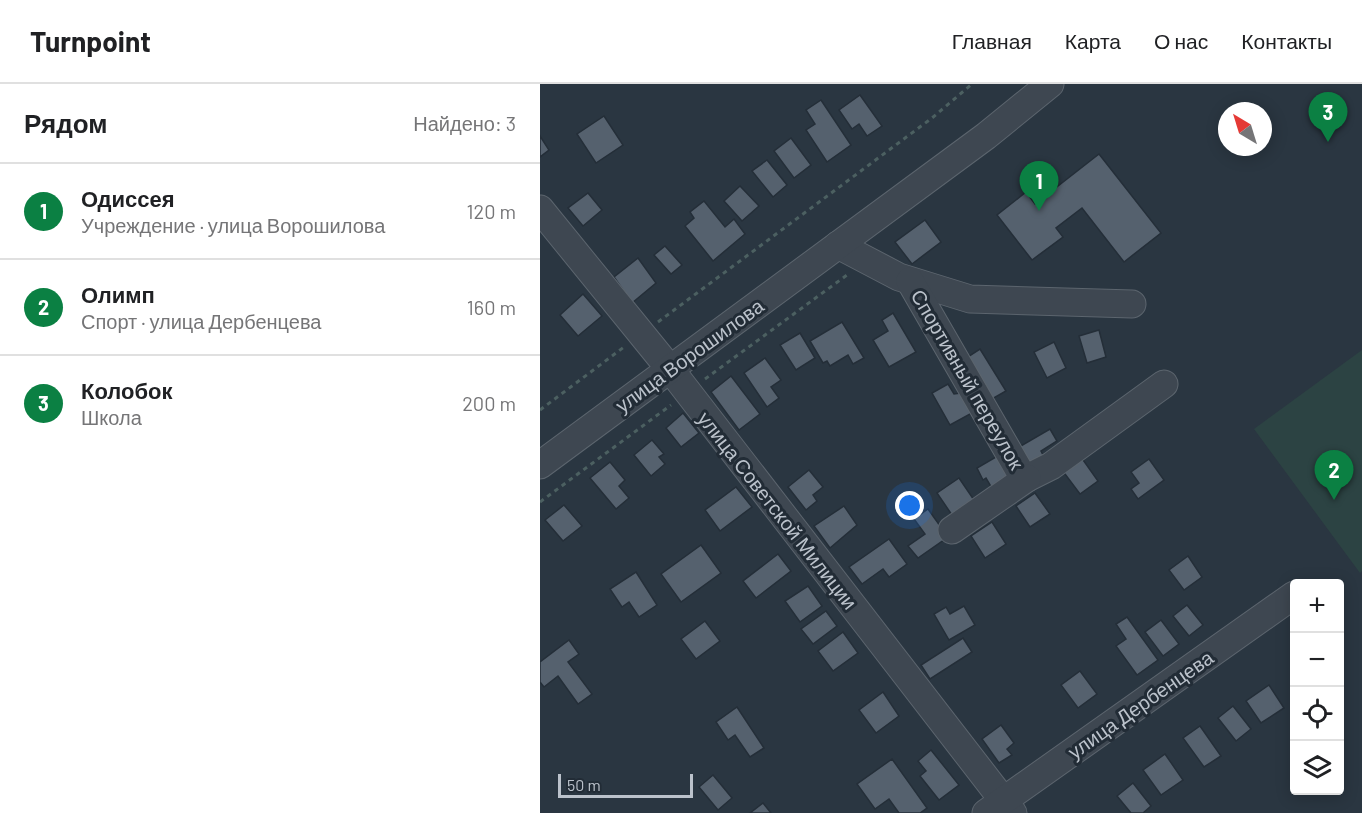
<!DOCTYPE html>
<html lang="ru">
<meta charset="utf-8">
<style>
body{margin:0;font-family:Barlow,sans-serif;background:#f2f2f2;color:#202124}
.controls{position:absolute;right:18px;bottom:18px;display:grid;overflow:hidden;border-radius:6px;box-shadow:0 3px 15px #0003}
.controls button{width:54px;height:54px;display:grid;place-items:center;padding:0;border:0;border-bottom:2px solid #e0e0e0;background:#fff;color:#202124;font:30px sans-serif}
.compass{position:absolute;left:678px;top:18px;width:54px;height:54px;border-radius:50%;background:#fff;box-shadow:0 3px 15px #0003;rotate:322deg}
.scale{position:absolute;left:18px;bottom:15px;width:135px;box-sizing:border-box;padding-left:6px;border:3px solid #bbc2cb;border-top:0;font-size:16px;line-height:21px;white-space:nowrap;color:#bbc2cb;-webkit-text-stroke:4px #222c36;paint-order:stroke}
.you{position:absolute;left:370px;top:422px;width:21px;height:21px;margin:-15px;border:4px solid #fff;border-radius:50%;background:#1a73e8;box-shadow:0 0 0 9px #1a73e833}
.badge{display:grid;place-items:center;width:39px;height:39px;border-radius:50%;background:#0b8043;color:#fff;font-size:20px;font-weight:700}
.pin{position:absolute;translate:-50% -50px;filter:drop-shadow(0 2px 3px #0008)}
.pin::after{content:'';position:absolute;top:32px;width:21px;height:18px;background:inherit;clip-path:polygon(0 0,100% 0,50% 100%)}
.list{margin:0;padding:0;list-style:none}
h2{display:flex;justify-content:space-between;align-items:center;height:78px;margin:0;padding:0 24px;font-size:26px}
h2 small{font-size:20px;font-weight:400;color:#757577}
.list li{display:grid;grid-template-columns:39px 1fr auto;gap:18px;align-items:center;box-sizing:border-box;height:96px;padding:0 24px;border-top:2px solid #e0e0e0}
.list b{display:block;font-size:22px;white-space:nowrap}
.list p{margin:0;font-size:20px;white-space:nowrap;color:#757577}
.list em{font-size:20px;font-style:normal;color:#757577}
.icon{flex:none;width:33px;height:33px;fill:none;stroke:currentColor;stroke-width:2;stroke-linecap:round;stroke-linejoin:round}
.map{position:relative;flex:none;width:822px;height:729px;overflow:hidden}
header{display:flex;align-items:center;gap:36px;box-sizing:border-box;height:84px;padding:0 30px;background:#fff;border-bottom:2px solid #e0e0e0}
header strong{font-size:28px}
nav{display:flex;gap:33px;margin-inline-start:auto;font-size:21px}
main{display:flex}
aside{flex:1;background:#fff}
.map>svg:first-child{display:block}
.green{fill:#2c4343}
.building{fill:#55616e;stroke:#242e38;stroke-width:1.5}
.lines{fill:none;stroke-linecap:round;stroke-linejoin:round}
.minor-casing{stroke:#5c656e;stroke-width:29}
.path{stroke:#4c6061;stroke-width:3;stroke-dasharray:4.5 4.5;stroke-linecap:butt}
.minor{stroke:#3e4751;stroke-width:27}
.labels{text-anchor:middle;dominant-baseline:central;stroke-width:6;stroke-linejoin:round;paint-order:stroke}
.street-label{font-size:20px;fill:#bbc2cb;stroke:#222c36}
</style>
<header>
<strong>Turnpoint</strong>
<nav><a>Главная</a><a>Карта</a><a>О нас</a><a>Контакты</a></nav>
</header>
<main>
<aside>
<h2>Рядом<small>Найдено: 3</small></h2>
<ul class="list">
<li><span class="badge">1</span><div><b>Одиссея</b><p>Учреждение · улица Ворошилова</p></div><em>120 m</em></li>
<li><span class="badge">2</span><div><b>Олимп</b><p>Спорт · улица Дербенцева</p></div><em>160 m</em></li>
<li><span class="badge">3</span><div><b>Колобок</b><p>Школа</p></div><em>200 m</em></li>
</ul>
</aside>
<div class="map">
<svg width="822" height="729" viewBox="0 0 822 729">
<rect width="100%" height="100%" fill="#2a3641"/>
<polygon class="green" points="822,266 822,487 820,489 714,345"/>
<g class="building">
<polygon points="320,11 342,42 327,52 319,40 312,45 299,26"/>
<polygon points="281,16 311,61 287,78 266,46 275,40 266,26"/>
<polygon points="64,32 83,61 56,79 37,50"/>
<polygon points="0,52 9,66 0,73"/>
<polygon points="251,54 271,81 254,94 234,67"/>
<polygon points="559,70 621,149 584,178 542,124 516,144 523,153 492,176 457,131 486,108 495,120"/>
<polygon points="227,76 247,101 233,113 212,87"/>
<polygon points="200,102 219,122 202,137 184,117"/>
<polygon points="48,109 62,126 43,142 28,124"/>
<polygon points="164,117 185,143 194,135 205,150 173,177 145,142 154,134 150,128"/>
<polygon points="385,136 401,158 372,180 355,158"/>
<polygon points="125,162 142,181 131,190 114,171"/>
<polygon points="98,174 116,199 92,219 74,193"/>
<polygon points="43,210 62,232 38,252 20,231"/>
<polygon points="353,229 376,268 349,283 333,256 348,247 342,236"/>
<polygon points="302,238 324,274 313,280 308,271 290,282 287,277 283,279 270,257"/>
<polygon points="559,246 566,273 547,279 539,252"/>
<polygon points="260,249 275,274 256,286 240,261"/>
<polygon points="514,258 526,284 507,294 494,268"/>
<polygon points="440,265 466,307 452,315 423,276"/>
<polygon points="225,274 241,296 231,303 239,314 227,323 204,289"/>
<polygon points="191,292 220,330 199,346 171,308"/>
<polygon points="408,300 414,310 421,309 432,329 410,341 392,309"/>
<polygon points="143,329 159,349 141,363 126,344"/>
<polygon points="510,345 517,357 501,367 504,373 490,382 479,363"/>
<polygon points="112,356 124,370 119,373 125,380 111,392 94,371"/>
<polygon points="461,370 475,394 453,406 446,394 443,396 437,384"/>
<polygon points="541,373 558,397 540,410 522,386"/>
<polygon points="609,375 624,396 598,415 591,405 599,399 591,388"/>
<polygon points="70,378 85,396 79,402 89,414 76,425 50,394"/>
<polygon points="269,386 283,403 273,411 277,417 266,426 248,403"/>
<polygon points="419,394 434,416 412,431 397,409"/>
<polygon points="196,403 212,423 180,447 165,426"/>
<polygon points="495,409 510,430 490,443 476,422"/>
<polygon points="24,421 42,442 23,457 5,436"/>
<polygon points="304,422 317,441 290,464 274,442"/>
<polygon points="388,425 408,453 378,474 368,462 385,450 374,435"/>
<polygon points="452,438 466,460 445,474 431,452"/>
<polygon points="349,455 367,480 349,493 343,485 322,500 309,483"/>
<polygon points="161,461 181,489 141,518 121,490"/>
<polygon points="238,470 251,487 216,514 203,497"/>
<polygon points="648,472 662,493 644,506 629,486"/>
<polygon points="96,488 117,521 99,533 89,518 82,523 70,505"/>
<polygon points="268,502 282,522 260,538 245,517"/>
<polygon points="647,521 663,541 649,552 633,532"/>
<polygon points="424,522 435,541 409,556 394,530 406,523 410,530"/>
<polygon points="286,527 297,542 273,560 261,545"/>
<polygon points="587,533 618,576 597,591 576,562 586,555 576,540"/>
<polygon points="621,536 639,560 623,572 605,548"/>
<polygon points="165,537 180,557 156,575 141,555"/>
<polygon points="303,548 318,569 293,587 278,567"/>
<polygon points="423,554 432,568 390,595 381,581"/>
<polygon points="29,556 39,570 28,578 52,610 38,620 18,592 4,603 0,598 0,578"/>
<polygon points="540,587 557,610 538,624 521,601"/>
<polygon points="729,601 744,624 721,639 706,617"/>
<polygon points="343,608 359,632 336,649 319,626"/>
<polygon points="693,622 711,645 696,657 678,634"/>
<polygon points="197,623 224,664 210,673 195,651 188,656 176,638"/>
<polygon points="461,641 474,659 467,665 472,671 459,679 442,655"/>
<polygon points="660,642 681,672 664,683 643,654"/>
<polygon points="391,666 419,701 399,716 380,692 386,687 378,677"/>
<polygon points="625,670 643,696 621,711 603,686"/>
<polygon points="352,675 387,724 380,729 359,729 349,715 335,725 317,700"/>
<polygon points="173,691 192,714 178,726 159,703"/>
<polygon points="593,699 611,722 603,729 591,729 577,712"/>
<polygon points="223,719 231,729 210,729"/>
</g>
<g class="lines">
<g class="minor-casing">
<g id="minor">
<polyline points="0,125 130,285 473,729"/>
<polyline points="298,161 359,193 430,215 592,220"/>
<polyline points="370,197 479,386 487,394 511,382 624,300"/>
<polyline points="0,381 446,52 510,0"/>
<polyline points="412,446 487,394"/>
<polyline points="446,729 754,511"/>
</g>
</g>
<g class="path">
<polyline points="118,238 392,34 432,0"/>
<polyline points="165,295 307,191"/>
<polyline points="0,326 84,263"/>
<polyline points="0,418 131,321"/>
</g>
<use href="#minor" class="minor"/>
</g>
<g class="labels">
<g class="street-label">
<text transform="translate(149 271) rotate(-36)">улица Ворошилова</text>
<text transform="translate(428 295) rotate(60)">Спортивный переулок</text>
<text transform="translate(238 426) rotate(52)">улица Советской Милиции</text>
<text transform="translate(600 620) rotate(-35)">улица Дербенцева</text>
</g>
</g>
</svg>
<div class="controls">
<button>+</button>
<button>−</button>
<button><svg class="icon" aria-label="locate" viewBox="0 0 24 24"><circle cx="12" cy="12" r="6"/><path d="M12 2v4M12 18v4M2 12h4M18 12h4"/></svg></button>
<button><svg class="icon" aria-label="layers" viewBox="0 0 24 24"><path d="M12 4l9 5-9 5-9-5zM3 14l9 5 9-5"/></svg></button>
</div>
<svg class="compass" viewBox="-18 -18 36 36"><path d="M0-13l5 13h-10z" fill="#e53935"/><path d="M0 13l5-13h-10z" fill="#757577"/></svg>
<div class="scale">50 m</div>
<div class="you"></div>
<div class="pin badge" style="left:499px;top:127px">1</div>
<div class="pin badge" style="left:794px;top:416px">2</div>
<div class="pin badge" style="left:788px;top:58px">3</div>
</div>
</main>
